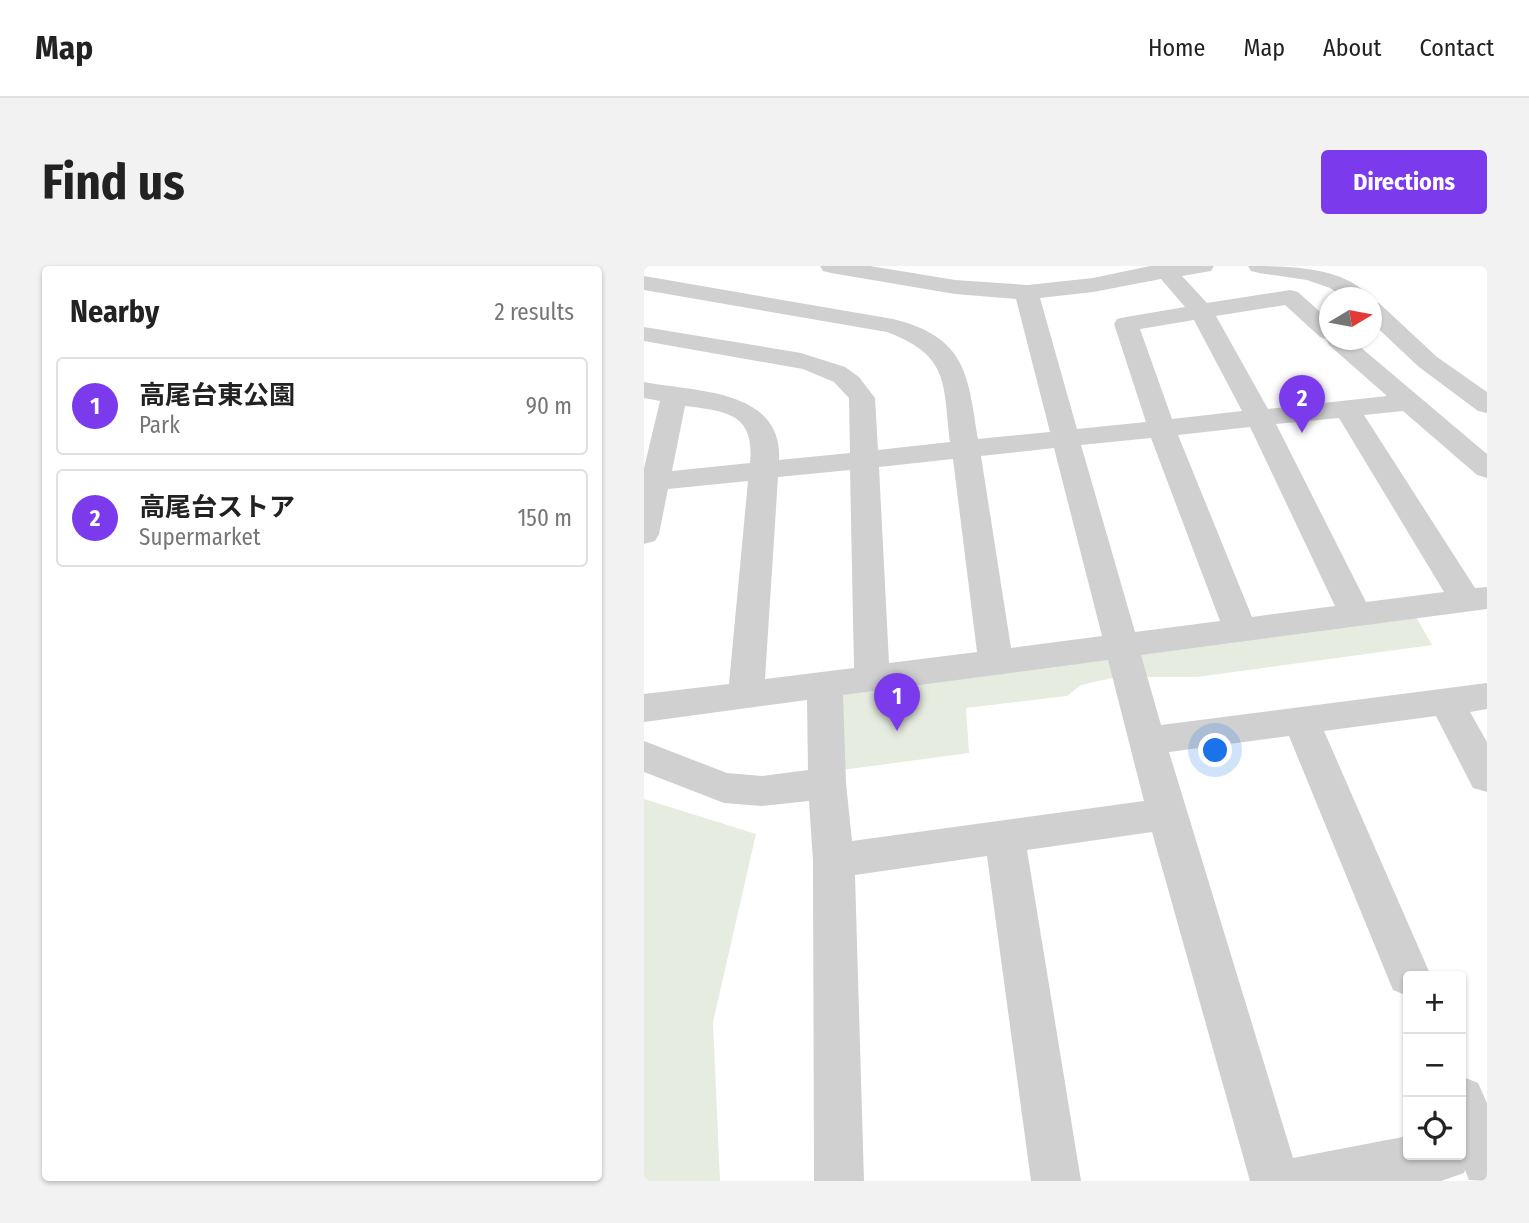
<!DOCTYPE html>
<meta charset="utf-8">
<style>
body{margin:0;font-family:"Fira Sans Condensed","Noto Sans JP",sans-serif;background:#f2f2f2;color:#222}
.controls{position:absolute;right:21px;bottom:21px;display:grid;overflow:hidden;border-radius:7px;box-shadow:0 2px 5px #0004}
.controls button{width:63px;height:63px;display:grid;place-items:center;padding:0;border:0;border-bottom:2px solid #e0e0e0;background:#fff;color:#222;font:35px sans-serif}
.compass{position:absolute;left:675px;top:21px;width:63px;height:63px;border-radius:50%;background:#fff;box-shadow:0 2px 5px #0004;rotate:80deg}
.you{position:absolute;left:572px;top:485px;width:24px;height:24px;margin:-18px;border:5px solid #fff;border-radius:50%;background:#1a73e8;box-shadow:0 0 0 10px #1a73e833}
.badge{display:grid;place-items:center;width:46px;height:46px;border-radius:50%;background:#7c3aed;color:#fff;font-size:23px;font-weight:700}
.pin{position:absolute;translate:-50% -58px;filter:drop-shadow(0 2px 4px #0008)}
.pin::after{content:'';position:absolute;top:37px;width:24px;height:21px;background:inherit;clip-path:polygon(0 0,100% 0,50% 100%)}
.list{margin:0;padding:0;list-style:none}
h2{display:flex;justify-content:space-between;align-items:center;height:91px;margin:0;padding:0 28px;font-size:30px}
h2 small{font-size:23px;font-weight:400;color:#767676}
.list li{display:grid;grid-template-columns:46px 1fr auto;gap:21px;align-items:center;box-sizing:border-box;height:98px;margin:0 14px 14px;padding:0 14px;border:2px solid #e0e0e0;border-radius:7px}
.list b{display:block;font-size:26px;white-space:nowrap}
.list p{margin:0;font-size:23px;white-space:nowrap;color:#767676}
.list em{font-size:23px;font-style:normal;color:#767676}
.icon{flex:none;width:38px;height:38px;fill:none;stroke:currentColor;stroke-width:2;stroke-linecap:round;stroke-linejoin:round}
.map{position:relative;flex:none;width:843px;height:915px;overflow:hidden;border-radius:7px}
header{display:flex;align-items:center;gap:42px;box-sizing:border-box;height:98px;padding:0 35px;background:#fff;border-bottom:2px solid #e0e0e0}
header strong{font-size:33px}
nav{display:flex;gap:38px;margin-inline-start:auto;font-size:24px}
.intro{display:flex;align-items:center;justify-content:space-between;box-sizing:border-box;height:168px;padding:0 42px}
h1{margin:0;font-size:49px}
.button{padding:18px 32px;border-radius:7px;background:#7c3aed;color:#fff;font-size:24px;font-weight:700}
main{display:flex;gap:42px;padding:0 42px}
aside{flex:1;background:#fff;border-radius:7px;box-shadow:0 2px 5px #0004}
.map>svg:first-child{display:block}
.green{fill:#e6ecdf}
.lines{fill:none;stroke-linecap:round;stroke-linejoin:round}
.minor{fill:#d0d0d0;fill-rule:evenodd}
</style>
<header>
<strong>Map</strong>
<nav><a>Home</a><a>Map</a><a>About</a><a>Contact</a></nav>
</header>
<div class="intro"><h1>Find us</h1><a class="button">Directions</a></div>
<main>
<aside>
<h2>Nearby<small>2 results</small></h2>
<ul class="list">
<li><span class="badge">1</span><div><b>高尾台東公園</b><p>Park</p></div><em>90 m</em></li>
<li><span class="badge">2</span><div><b>高尾台ストア</b><p>Supermarket</p></div><em>150 m</em></li>
</ul>
</aside>
<div class="map">
<svg width="843" height="915" viewBox="0 0 843 915">
<rect width="100%" height="100%" fill="#fff"/>
<g class="green">
<polygon points="767,342 788,379 553,411 486,411 485,408 437,419 423,430 322,442 325,487 183,506 181,419"/>
<polygon points="0,533 112,568 69,756 76,915 0,915"/>
</g>
<g class="lines">
<g class="minor">
<path d="M176 0H226L311 14 384 19 449 12 506 0H570L567 5 538 10 563 37 646 24 654 26 685 54V74H708L843 188V212L833 209 759 145 720 149 831 322 843 321V343L497 389 517 459 843 417V443L826 446 843 476V526L829 522 792 450 680 465 787 710H764V730L749 724 645 470 525 486 649 892 764 870V889H817V810L834 817 843 837V915L825 914 821 904 820 907 797 915H606L508 566 383 584 437 915H387L343 590 211 609 220 915H170L169 595 165 535 118 540 80 537 0 506V475L83 507 118 510 164 504 163 434 0 456V428L85 418 104 215 24 223 15 268 11 275 0 278V202L16 135 0 132V116C50 126 139 122 135 194L206 187 205 132 190 116 159 103 0 75V61L157 87 201 101 215 111 231 132 234 184 306 176C299 117 306 90 243 66L0 24V10L249 53C322 71 324 108 334 173L406 166 372 33 311 28 187 7 179 5ZM517 13 541 41 482 51 473 53 470 58 502 156 433 163 396 32 449 26ZM641 39 676 71 682 73 685 79 743 130 624 143 572 50ZM550 54 598 145 528 153 496 63ZM41 140C83 145 111 148 106 197L28 205ZM695 152 800 326 722 336 632 158ZM606 161 691 340 608 351 534 169ZM507 172 576 355 491 366 437 179ZM410 182 458 370 367 382 337 190ZM309 193 333 386 245 397 235 201ZM206 204 210 402 121 413 134 211ZM464 394 500 535 208 575 202 517 199 429Z"/>
<path d="M604 0C643 0 701 0 727 32H701L686 22 663 14 615 7 607 5Z"/>
<polygon points="727,35 735,37 793,91 843,126 843,147 834,145 775,101 727,56"/>
</g>
</g>
</svg>
<div class="controls">
<button>+</button>
<button>−</button>
<button><svg class="icon" aria-label="locate" viewBox="0 0 24 24"><circle cx="12" cy="12" r="6"/><path d="M12 2v4M12 18v4M2 12h4M18 12h4"/></svg></button>
</div>
<svg class="compass" viewBox="-18 -18 36 36"><path d="M0-13l5 13h-10z" fill="#e53935"/><path d="M0 13l5-13h-10z" fill="#767676"/></svg>
<div class="you"></div>
<div class="pin badge" style="left:253px;top:465px">1</div>
<div class="pin badge" style="left:658px;top:167px">2</div>
</div>
</main>
